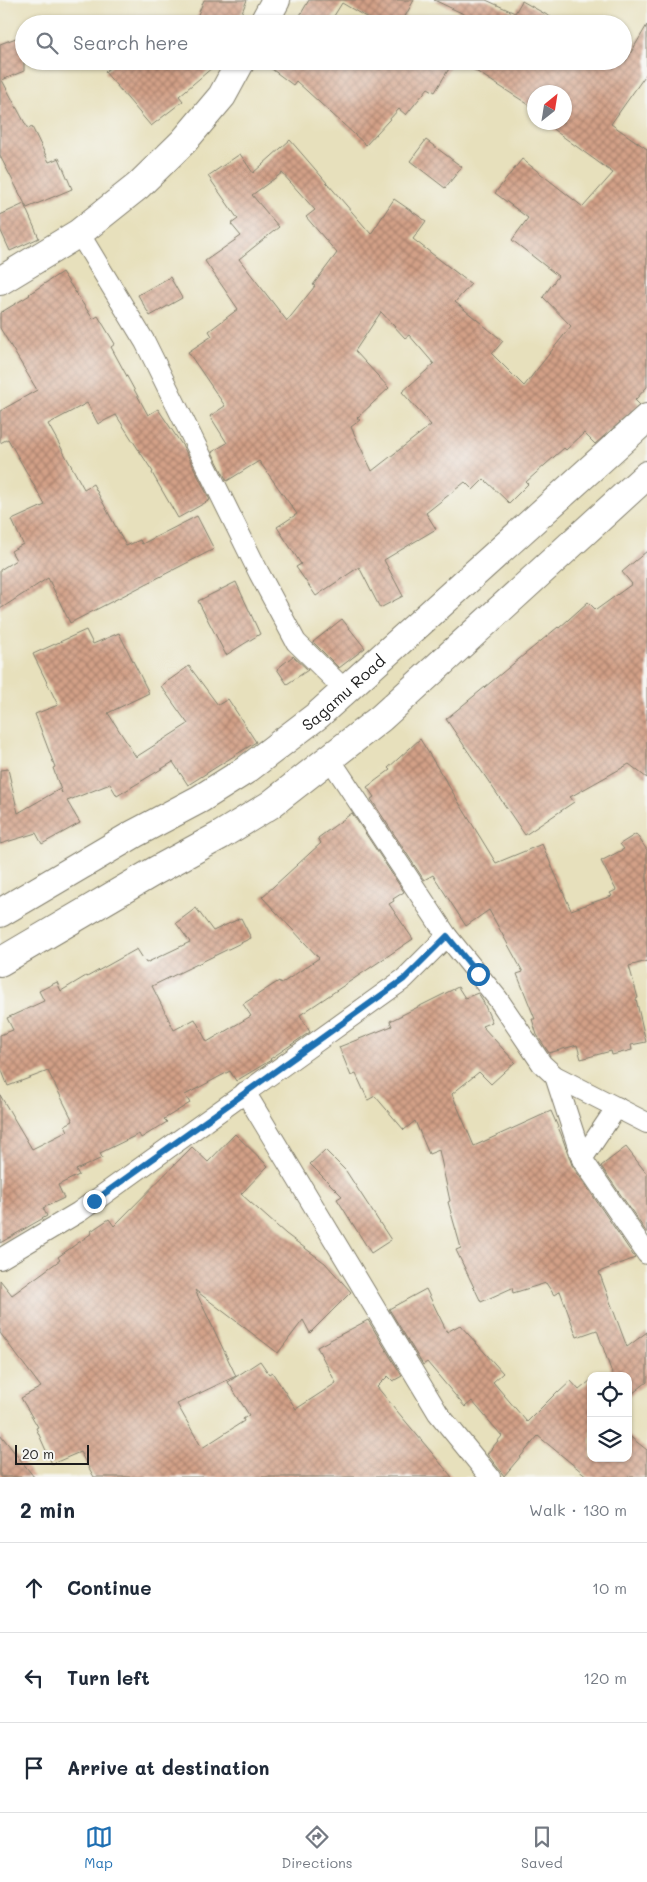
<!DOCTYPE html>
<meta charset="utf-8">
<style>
body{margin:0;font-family:Mali,sans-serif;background:#f2f2f3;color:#1f2937}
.controls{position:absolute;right:15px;bottom:15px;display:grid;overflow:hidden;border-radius:10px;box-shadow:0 1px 4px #0004}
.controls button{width:45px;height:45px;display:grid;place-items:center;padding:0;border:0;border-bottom:1px solid #e0e1e3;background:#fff;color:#1f2937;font:25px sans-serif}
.compass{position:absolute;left:527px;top:85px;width:45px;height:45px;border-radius:50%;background:#fff;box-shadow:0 1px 4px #0004;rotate:30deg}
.scale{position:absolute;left:15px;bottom:12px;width:74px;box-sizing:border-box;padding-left:5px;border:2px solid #1c1c1c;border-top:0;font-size:14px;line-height:18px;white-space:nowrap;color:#1c1c1c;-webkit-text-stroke:4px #f6f6f2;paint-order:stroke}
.stop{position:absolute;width:15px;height:15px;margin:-11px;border:4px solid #1f6fb2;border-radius:50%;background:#fff}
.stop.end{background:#1f6fb2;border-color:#fff;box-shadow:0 1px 5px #0008}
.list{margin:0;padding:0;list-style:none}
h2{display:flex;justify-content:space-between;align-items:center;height:65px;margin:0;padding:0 20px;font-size:21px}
h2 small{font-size:16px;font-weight:400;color:#747a83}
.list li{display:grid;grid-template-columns:32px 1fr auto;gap:15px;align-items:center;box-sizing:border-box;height:90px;padding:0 20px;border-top:1px solid #e0e1e3}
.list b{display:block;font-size:19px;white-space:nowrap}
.list em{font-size:16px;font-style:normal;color:#747a83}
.icon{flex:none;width:28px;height:28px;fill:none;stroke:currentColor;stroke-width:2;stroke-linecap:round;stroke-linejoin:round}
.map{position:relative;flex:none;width:647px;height:1477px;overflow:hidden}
.search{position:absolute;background:#fff;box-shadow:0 1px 4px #0004;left:15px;right:15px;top:15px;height:55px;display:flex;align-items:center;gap:12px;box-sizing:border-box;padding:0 18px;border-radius:28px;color:#747a83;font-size:19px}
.sheet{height:335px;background:#fff}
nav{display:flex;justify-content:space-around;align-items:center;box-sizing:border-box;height:70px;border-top:1px solid #e0e1e3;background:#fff;font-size:14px;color:#747a83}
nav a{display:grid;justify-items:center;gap:2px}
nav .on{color:#1f6fb2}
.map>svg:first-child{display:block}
.building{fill:url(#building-cross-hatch);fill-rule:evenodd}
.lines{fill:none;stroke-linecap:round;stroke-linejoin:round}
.street-casing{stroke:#827e6c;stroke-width:22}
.secondary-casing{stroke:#827e6c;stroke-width:30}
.highway-casing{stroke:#827e6c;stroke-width:30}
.street{stroke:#fff;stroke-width:20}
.secondary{stroke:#fff;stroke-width:28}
.highway{stroke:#fff;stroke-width:28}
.route{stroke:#1f6fb2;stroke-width:6}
.labels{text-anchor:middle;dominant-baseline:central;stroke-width:4;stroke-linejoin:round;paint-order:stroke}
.street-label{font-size:16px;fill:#1c1c1c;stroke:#f6f6f2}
</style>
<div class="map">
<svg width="647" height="1477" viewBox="0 0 647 1477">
<defs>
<pattern id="building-cross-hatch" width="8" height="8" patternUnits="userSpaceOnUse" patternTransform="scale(1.25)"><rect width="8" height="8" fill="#d3a087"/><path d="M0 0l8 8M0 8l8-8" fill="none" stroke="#aa826e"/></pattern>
</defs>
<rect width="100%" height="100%" fill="#f6f6f2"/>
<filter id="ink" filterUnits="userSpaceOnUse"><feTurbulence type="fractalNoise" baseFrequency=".02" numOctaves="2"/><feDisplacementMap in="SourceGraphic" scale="10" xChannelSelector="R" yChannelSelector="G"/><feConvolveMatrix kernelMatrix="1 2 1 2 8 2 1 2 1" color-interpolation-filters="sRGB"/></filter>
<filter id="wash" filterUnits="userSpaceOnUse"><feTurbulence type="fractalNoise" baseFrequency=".0096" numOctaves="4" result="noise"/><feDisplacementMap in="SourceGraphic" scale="20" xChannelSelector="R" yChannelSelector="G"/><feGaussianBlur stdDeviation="1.12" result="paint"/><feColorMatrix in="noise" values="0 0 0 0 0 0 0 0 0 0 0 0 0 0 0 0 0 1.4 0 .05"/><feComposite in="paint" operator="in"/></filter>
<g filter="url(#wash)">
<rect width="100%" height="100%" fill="#e7e0bc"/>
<g id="blocks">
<g class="building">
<polygon points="204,0 247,0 237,24 194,24"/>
<polygon points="309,0 414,0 401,24 378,24 342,3 329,24 295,24"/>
<polygon points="434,0 486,0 515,13 522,1 563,24 485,24"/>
<path d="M647 25V73L611 124 647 149V387L635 400 640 405 595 444 584 433 566 450 564 448 526 482 528 484 509 503 484 479 473 490 465 482 426 513 436 529 384 560 403 596 380 608 359 567 316 596 296 567 301 564 277 527 297 514 259 461 227 481 212 452 227 443 210 416 225 406 188 352 212 336 209 331 238 309 205 261 241 236 231 224 238 219 208 176 240 154 253 173 290 140 371 234 394 199 426 221 413 239 471 284 455 302 503 341 492 354 524 386 571 326 543 297 558 276 512 240 528 218 495 193 522 159 583 207 613 173 543 122H564V92H534V108L460 61H626ZM282 173 315 210 306 217 337 253 313 285 315 286 287 321 239 259 279 227 252 195ZM381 312 405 338 409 335 434 364 402 392 431 425 372 471 351 427 360 420 357 418 389 388 355 351Z"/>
<polygon points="24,35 24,71 2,80 28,129 32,127 49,162 59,158 72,189 27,208 0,156 0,44"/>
<polygon points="117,61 220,61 179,96 183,101 151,126 105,72"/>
<polygon points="261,61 440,61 450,67 435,92 428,88 406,115 399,109 366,145 296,81 293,85"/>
<polygon points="426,140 462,167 445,188 410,161"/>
<polygon points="24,204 39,238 10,251 0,229 0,215"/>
<polygon points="62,272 93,319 98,316 115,344 111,347 148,415 158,409 184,448 210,500 178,518 152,473 153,472 116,415 98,424 87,403 48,424 84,489 93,484 126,546 140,540 142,544 197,516 214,549 70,623 48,578 0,609 0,570 16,560 11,551 23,544 12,520 45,505 8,439 0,443 0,411 37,390 0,328 0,313 30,295 29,294"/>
<polygon points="170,277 182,298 150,316 138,295"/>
<polygon points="647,551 647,778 629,764 570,797 574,802 525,835 446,719 558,627 559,628 588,602 596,610 632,584 622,572"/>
<polygon points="236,582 260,634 226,655 198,601"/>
<polygon points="342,619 365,648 339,668 313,642"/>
<polygon points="86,630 93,644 119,633 149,693 108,713 136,757 188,724 161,686 189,666 218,705 228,699 256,742 188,785 173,762 117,796 110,784 67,801 80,823 42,844 36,833 0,844 0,770 8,769 18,813 60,789 62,793 53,768 55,767 35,714 58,705 33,654"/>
<polygon points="293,656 308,670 287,684 277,669"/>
<polygon points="420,739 496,863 542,844 571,910 612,896 610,893 616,890 601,861 624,849 620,844 636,834 647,850 647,961 629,966 638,998 636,999 646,1042 631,1045 632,1050 612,1055 611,1051 581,1059 577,1045 549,1053 537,1035 532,1019 535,1019 517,974 523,972 489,910 466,926 433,875 424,880 371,799 374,797 367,787 390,770 388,768"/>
<polygon points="352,813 404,892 393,899 394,901 389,904 413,939 300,1015 310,1032 270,1059 271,1060 236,1081 230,1071 185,1095 190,1103 164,1119 167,1122 141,1138 139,1134 100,1153 102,1158 76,1170 79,1175 58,1185 64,1198 43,1208 47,1216 0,1243 0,1095 32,1149 68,1131 65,1125 73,1121 48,1071 8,1086 0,1066 0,1035 13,1030 7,1018 44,1001 39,991 57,982 61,991 86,976 87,977 137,949 146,963 190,942 176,923 196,908 213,931 241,918 251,938 152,986 174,1030 195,1019 207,1042 251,1016 243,1004 279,981 281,984 319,958 262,897 321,843 318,838"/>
<polygon points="458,987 465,998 478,993 482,999 492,1022 482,1026 515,1062 491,1084 479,1072 452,1094 474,1146 551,1111 561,1134 572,1165 635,1258 599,1272 627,1347 647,1332 647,1382 628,1397 628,1376 613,1376 597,1330 577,1337 560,1291 554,1295 546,1283 513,1293 512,1288 481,1302 456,1250 461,1248 448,1202 450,1201 439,1150 429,1154 415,1121 404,1130 375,1096 368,1100 356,1074 351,1076 339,1047 392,1026 390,1021"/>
<polygon points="235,1134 268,1166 241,1194 286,1234 325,1263 351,1292 310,1333 303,1320 278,1353 195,1290 236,1376 177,1404 202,1448 244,1421 243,1419 249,1415 228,1382 260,1361 269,1374 272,1372 296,1409 336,1383 317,1347 368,1320 402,1376 393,1381 388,1376 377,1387 452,1477 94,1477 80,1452 52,1464 36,1428 38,1427 21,1398 41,1387 0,1333 0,1280 12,1295 60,1260 58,1257 92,1233 91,1231 109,1219 114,1226 192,1147 208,1162"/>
<polygon points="626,1147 647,1174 647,1233 601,1166"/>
<polygon points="325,1150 346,1171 391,1240 371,1253 337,1199 342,1196 310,1164"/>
<polygon points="426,1289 447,1332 460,1325 503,1373 493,1382 527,1422 557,1392 558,1393 571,1381 579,1390 591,1380 591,1458 628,1458 628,1435 647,1450 647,1477 588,1477 538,1436 504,1476 501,1472 487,1454 502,1436 472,1401 465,1407 427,1362 423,1365 389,1309"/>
<polygon points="0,1434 34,1477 0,1477"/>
</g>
</g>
</g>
<g filter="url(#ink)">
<use href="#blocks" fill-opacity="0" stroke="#827e6c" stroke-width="1"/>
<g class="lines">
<g class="street-casing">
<g id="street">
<polyline points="79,233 145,342 259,573 296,642 346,691"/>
<polyline points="330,759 447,936 498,999 542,1064 555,1076 647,1123"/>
<polyline points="555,1076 582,1159 647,1254"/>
<polyline points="245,1092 438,1413 490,1477"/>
<polyline points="582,1159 617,1107"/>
<polyline points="0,1259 79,1212 404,979 447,936"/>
</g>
</g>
<g class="secondary-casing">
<g id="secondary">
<polyline points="263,24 276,0"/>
<polyline points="0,281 79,233 138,186 184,141 222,96 241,61"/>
</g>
</g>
<g class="highway-casing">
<g id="highway">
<path id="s1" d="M0 913 134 834 200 799 246 770 318 715 647 418"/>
<polyline points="0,962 155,871 221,835 270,805 381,718 647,475"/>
</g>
</g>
<use href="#street" class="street"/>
<use href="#secondary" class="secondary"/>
<use href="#highway" class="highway"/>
</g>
</g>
<g class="lines" filter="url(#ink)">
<polyline class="route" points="94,1201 404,979 447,936 478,974"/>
</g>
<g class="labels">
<g class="street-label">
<text stroke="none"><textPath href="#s1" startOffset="409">Sagamu Road</textPath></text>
</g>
</g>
</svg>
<div class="controls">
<button><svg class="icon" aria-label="locate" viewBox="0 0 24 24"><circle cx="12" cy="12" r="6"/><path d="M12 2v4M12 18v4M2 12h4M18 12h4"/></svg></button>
<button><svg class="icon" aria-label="layers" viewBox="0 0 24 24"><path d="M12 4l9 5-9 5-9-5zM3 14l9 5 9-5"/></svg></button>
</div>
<svg class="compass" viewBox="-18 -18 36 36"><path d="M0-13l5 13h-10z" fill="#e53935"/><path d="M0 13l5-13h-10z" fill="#747a83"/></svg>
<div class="scale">20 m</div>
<div class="stop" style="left:478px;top:974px"></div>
<div class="stop end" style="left:94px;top:1201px"></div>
<div class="search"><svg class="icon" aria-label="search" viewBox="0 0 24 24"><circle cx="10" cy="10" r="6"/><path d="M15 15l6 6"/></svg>Search here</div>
</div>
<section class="sheet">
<h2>2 min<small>Walk · 130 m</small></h2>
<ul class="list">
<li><svg class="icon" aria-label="ahead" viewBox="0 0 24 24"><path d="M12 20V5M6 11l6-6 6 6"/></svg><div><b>Continue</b></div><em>10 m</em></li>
<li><svg class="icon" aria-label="left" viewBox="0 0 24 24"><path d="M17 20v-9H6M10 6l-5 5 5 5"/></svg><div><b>Turn left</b></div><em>120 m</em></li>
<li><svg class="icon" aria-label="arrive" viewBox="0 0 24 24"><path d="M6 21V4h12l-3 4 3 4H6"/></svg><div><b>Arrive at destination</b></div></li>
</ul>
</section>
<nav>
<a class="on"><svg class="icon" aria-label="map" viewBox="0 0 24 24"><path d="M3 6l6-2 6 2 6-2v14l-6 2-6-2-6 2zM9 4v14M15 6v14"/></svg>Map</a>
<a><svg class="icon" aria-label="directions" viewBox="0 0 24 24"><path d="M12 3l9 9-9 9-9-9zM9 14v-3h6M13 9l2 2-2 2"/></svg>Directions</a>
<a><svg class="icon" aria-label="saved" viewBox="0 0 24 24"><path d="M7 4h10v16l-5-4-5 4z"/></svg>Saved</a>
</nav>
